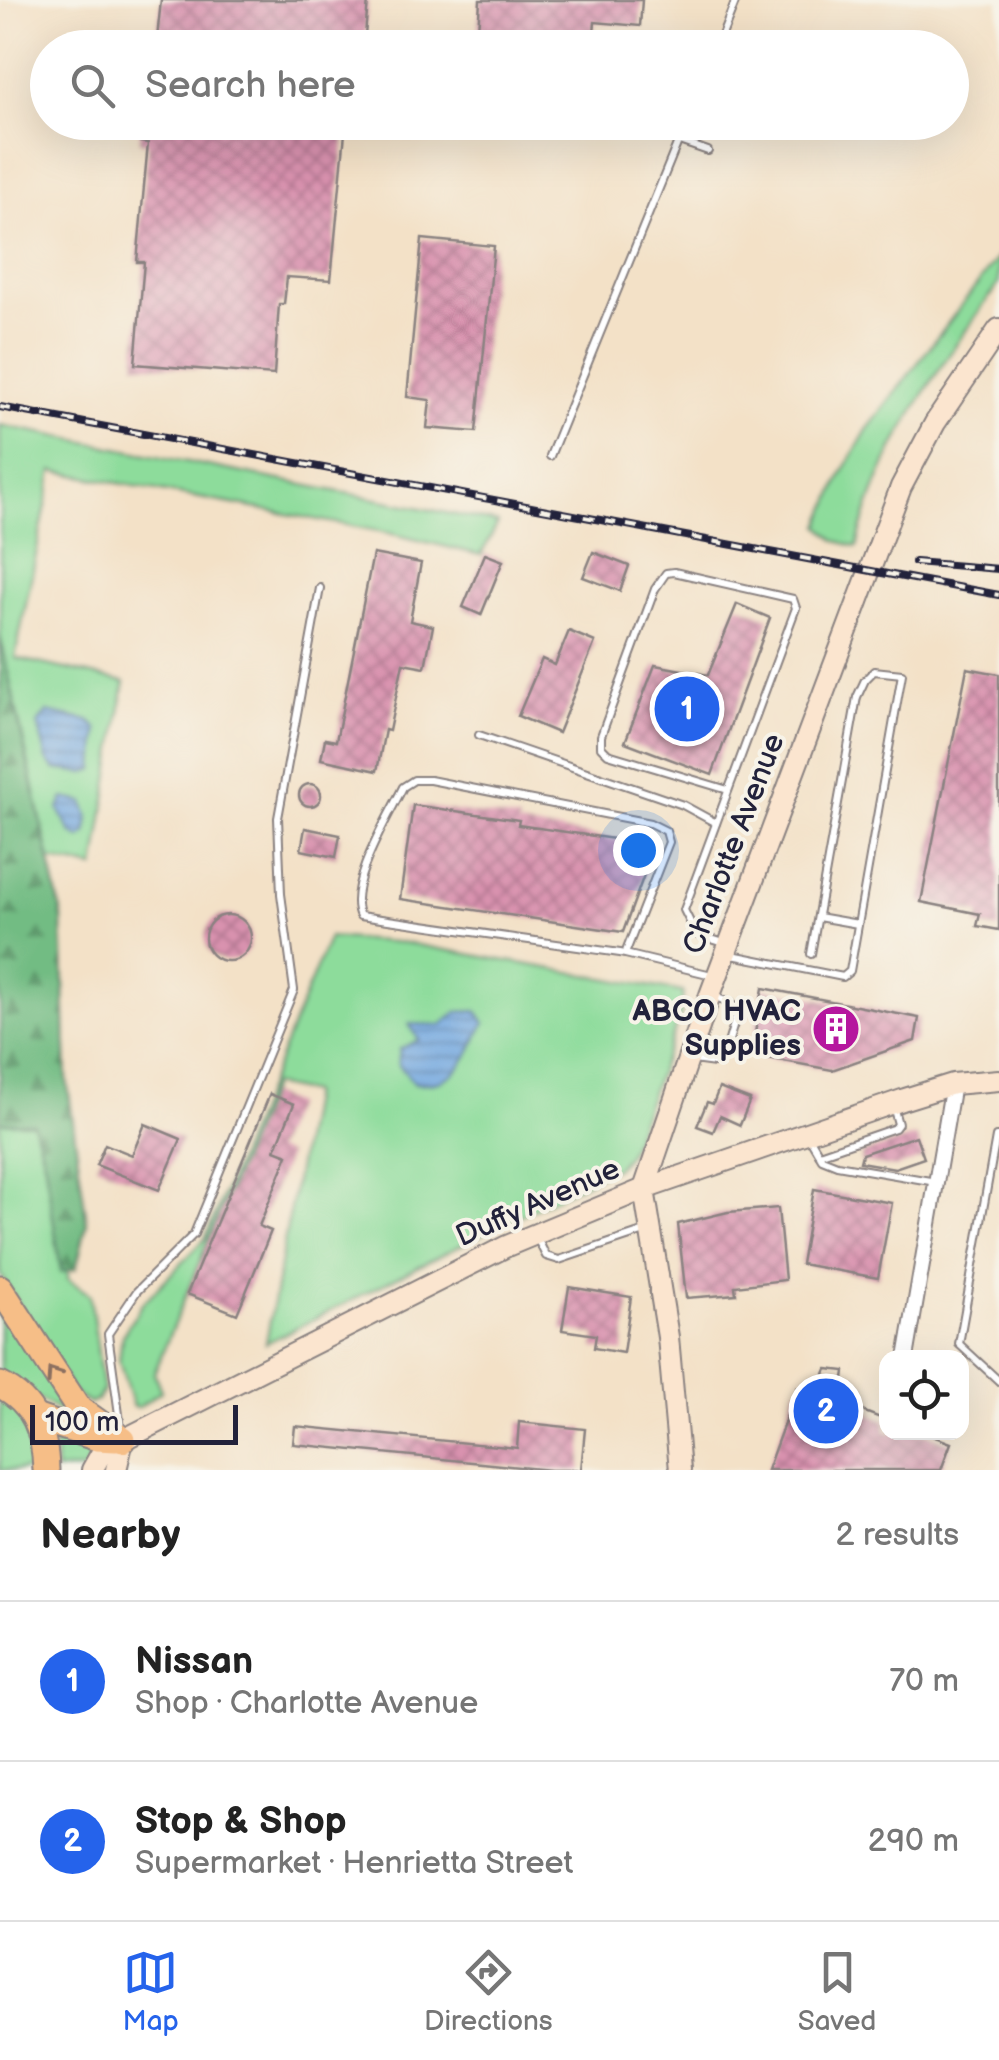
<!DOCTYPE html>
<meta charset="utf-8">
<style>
body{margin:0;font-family:"Balsamiq Sans",sans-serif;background:#f6f6f6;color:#222}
.controls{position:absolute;right:30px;bottom:30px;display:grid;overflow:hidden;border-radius:20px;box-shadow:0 10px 40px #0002}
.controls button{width:90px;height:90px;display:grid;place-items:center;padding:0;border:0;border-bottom:2px solid #e0e0e0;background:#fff;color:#222;font:50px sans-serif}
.scale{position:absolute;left:30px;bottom:25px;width:208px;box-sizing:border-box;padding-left:10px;border:5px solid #22223b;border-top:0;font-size:28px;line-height:35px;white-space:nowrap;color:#22223b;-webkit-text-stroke:8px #f7f3e8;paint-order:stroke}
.you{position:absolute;left:638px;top:850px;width:35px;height:35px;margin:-25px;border:8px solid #fff;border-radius:50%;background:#1a73e8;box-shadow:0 0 0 15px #1a73e833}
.badge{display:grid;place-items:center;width:65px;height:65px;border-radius:50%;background:#2563eb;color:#fff;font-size:32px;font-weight:700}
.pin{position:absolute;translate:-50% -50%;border:5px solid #fff;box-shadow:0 2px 10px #0006}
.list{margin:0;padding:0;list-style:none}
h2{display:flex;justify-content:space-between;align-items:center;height:130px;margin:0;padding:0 40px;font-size:42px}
h2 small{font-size:32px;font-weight:400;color:#767676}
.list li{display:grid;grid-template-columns:65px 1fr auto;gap:30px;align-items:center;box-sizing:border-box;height:160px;padding:0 40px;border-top:2px solid #e0e0e0}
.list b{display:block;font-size:38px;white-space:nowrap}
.list p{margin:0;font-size:32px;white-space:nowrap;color:#767676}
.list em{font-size:32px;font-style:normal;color:#767676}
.icon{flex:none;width:55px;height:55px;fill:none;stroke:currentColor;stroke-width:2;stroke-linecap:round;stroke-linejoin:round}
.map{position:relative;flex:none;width:999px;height:1470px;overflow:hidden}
.search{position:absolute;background:#fff;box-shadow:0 10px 40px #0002;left:30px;right:30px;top:30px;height:110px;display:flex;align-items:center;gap:25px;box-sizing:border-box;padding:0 35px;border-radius:55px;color:#767676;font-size:38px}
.sheet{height:450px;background:#fff}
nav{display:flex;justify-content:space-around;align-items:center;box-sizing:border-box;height:140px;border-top:2px solid #e0e0e0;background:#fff;font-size:28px;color:#767676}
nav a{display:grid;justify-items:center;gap:5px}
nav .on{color:#2563eb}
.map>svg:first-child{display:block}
.green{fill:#8ddc9b;stroke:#587f6b;stroke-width:2.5}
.forest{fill:url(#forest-firs);stroke:#4a6f5f;stroke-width:2.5}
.water{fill:url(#water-rules);stroke:#4a658e;stroke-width:2.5}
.building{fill:url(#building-cross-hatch)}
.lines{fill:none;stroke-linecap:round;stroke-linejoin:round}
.lane-casing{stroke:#8a8281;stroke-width:10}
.street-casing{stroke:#8a8281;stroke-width:18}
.secondary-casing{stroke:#8a8281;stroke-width:24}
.highway-casing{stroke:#8a8281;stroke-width:29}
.lane{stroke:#fff;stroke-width:6}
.street{stroke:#fff;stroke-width:14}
.secondary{stroke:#fbe5cf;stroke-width:20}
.highway{stroke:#f6be87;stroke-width:25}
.rail-casing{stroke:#22223b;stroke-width:8}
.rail{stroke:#f7f3e8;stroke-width:4;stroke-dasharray:11;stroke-linecap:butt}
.oneway{stroke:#8c7061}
.labels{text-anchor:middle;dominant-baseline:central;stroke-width:8;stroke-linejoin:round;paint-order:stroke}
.street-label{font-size:30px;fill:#22223b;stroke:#f7f3e8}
.poi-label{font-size:30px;font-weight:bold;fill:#22223b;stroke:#f7f3e8;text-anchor:end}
</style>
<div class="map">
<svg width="999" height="1470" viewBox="0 0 999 1470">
<defs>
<pattern id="forest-firs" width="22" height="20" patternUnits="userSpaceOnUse" patternTransform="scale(2.5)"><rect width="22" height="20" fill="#72bc83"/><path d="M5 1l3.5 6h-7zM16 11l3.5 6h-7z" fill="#5d986c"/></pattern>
<pattern id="water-rules" width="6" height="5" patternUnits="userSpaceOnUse" patternTransform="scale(2.5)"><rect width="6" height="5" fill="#73a8e0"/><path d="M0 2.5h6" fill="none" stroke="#5e88b7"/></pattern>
<pattern id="building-cross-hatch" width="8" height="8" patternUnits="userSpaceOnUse" patternTransform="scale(2.5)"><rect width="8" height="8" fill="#d992af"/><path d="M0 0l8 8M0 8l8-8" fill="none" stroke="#b07790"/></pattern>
</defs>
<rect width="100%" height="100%" fill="#f7f3e8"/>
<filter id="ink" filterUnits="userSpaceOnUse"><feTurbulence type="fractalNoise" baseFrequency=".01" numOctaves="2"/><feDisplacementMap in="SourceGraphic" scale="20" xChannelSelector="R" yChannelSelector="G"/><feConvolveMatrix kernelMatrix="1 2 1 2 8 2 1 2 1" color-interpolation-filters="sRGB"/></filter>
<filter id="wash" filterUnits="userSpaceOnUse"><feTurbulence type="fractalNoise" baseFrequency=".0048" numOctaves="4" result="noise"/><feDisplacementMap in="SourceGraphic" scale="40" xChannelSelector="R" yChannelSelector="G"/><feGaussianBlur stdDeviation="2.25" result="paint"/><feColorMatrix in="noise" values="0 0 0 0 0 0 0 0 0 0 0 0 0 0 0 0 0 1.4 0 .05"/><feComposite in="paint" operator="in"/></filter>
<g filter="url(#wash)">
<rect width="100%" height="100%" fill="#f3e1c7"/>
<g class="green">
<path d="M999 256V283C942 365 879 448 857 547L836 541 820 526 842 474 867 430Z"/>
<polygon points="0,425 498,523 481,555 384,532 53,471 15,658 125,682 95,868 50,860 0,637"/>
<polygon points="329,937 406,943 683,992 681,1014 628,1154 615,1168 266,1343 311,1093 272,1085 154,1373 161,1391 139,1407 133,1407 119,1361 122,1336 142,1304 205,1239"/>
<polygon points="0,1122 33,1122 45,1164 62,1272 68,1271 68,1279 90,1295 103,1390 98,1400 90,1404 73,1393 0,1274"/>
<path d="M0 1304 86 1424C54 1411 29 1392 0 1375Z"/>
<polygon points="0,1392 20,1405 41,1470 0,1470"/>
<polygon points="54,1434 96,1446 84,1470 56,1470"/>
</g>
<polygon class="forest" points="0,637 62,916 67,1079 87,1223 76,1269 61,1272 45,1164 33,1123 0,1122"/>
<g class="water">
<polygon points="47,712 89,721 98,729 95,770 85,773 55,769 47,760 38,724"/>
<polygon points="64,798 84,802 89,818 86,834 81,838 72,834 59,809"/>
<path d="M477 1011 485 1023C467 1056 458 1088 414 1083L398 1064 400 1049 419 1040 409 1024 442 1025 457 1012Z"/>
</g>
<g id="blocks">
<g class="building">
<polygon points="161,0 368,0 364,48 156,48"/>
<polygon points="480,0 642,0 640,26 595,22 593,43 478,32"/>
<polygon points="140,122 346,122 331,280 287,277 284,304 279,304 274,375 135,364 144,262 137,262 148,143 140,142"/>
<polygon points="422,239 494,246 476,432 427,428 430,400 407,397"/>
<polygon points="593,552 629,566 620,591 583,577"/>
<polygon points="373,554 421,563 410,621 433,626 425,667 403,663 389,731 385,730 377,771 321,759 325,739 336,741"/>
<polygon points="485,554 503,561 481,615 463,607"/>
<polygon points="737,604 770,618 712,775 625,742 655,665 708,675"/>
<polygon points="569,631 595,642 558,733 518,716 542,659 555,665"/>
<polygon points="967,668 999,674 999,930 977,926 980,914 921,902"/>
<circle cx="310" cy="795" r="11"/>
<polygon points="413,805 519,820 518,825 655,845 623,932 400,899"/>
<polygon points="305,828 340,835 336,857 301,850"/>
<circle cx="228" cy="938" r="23"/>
<polygon points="763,988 919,1018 915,1041 832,1070 751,1055"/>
<polygon points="719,1088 750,1100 740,1125 720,1116 713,1132 697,1126 707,1102 713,1104"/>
<polygon points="270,1094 294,1104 275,1150 288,1155 259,1226 271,1231 237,1314 187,1294"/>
<polygon points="145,1124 181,1139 159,1190 96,1165 105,1144 132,1155"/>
<polygon points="916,1136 924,1158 895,1168 860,1162 862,1154"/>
<polygon points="814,1189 892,1203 878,1278 801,1264"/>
<polygon points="778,1208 785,1280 735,1286 736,1294 686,1298 678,1224 728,1212"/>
<polygon points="569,1287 631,1297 623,1353 594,1348 596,1335 562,1330"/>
<polygon points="827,1369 845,1371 841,1403 886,1420 886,1432 922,1432 951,1443 941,1470 767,1470 797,1388 817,1394"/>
<polygon points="519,1422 585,1429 581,1470 550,1470 293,1444 295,1426 517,1448"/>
</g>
</g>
</g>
<g filter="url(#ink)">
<use href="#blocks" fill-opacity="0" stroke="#8a8281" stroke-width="2.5"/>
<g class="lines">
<g class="lane-casing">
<g id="lane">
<polyline points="717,48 736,0"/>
<polyline points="679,141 708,151"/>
<polyline points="550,456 686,122"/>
<polyline points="479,735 683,805 716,823"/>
<polyline points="818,917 858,924"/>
<polyline points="727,944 696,934 684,910 796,608 793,599 674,572 666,573 655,589 601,736 601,747 608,754 728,790"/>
<path d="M625 954 669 842 666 831 650 823 430 780H414L403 787C389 816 345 887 360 916L620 953 625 954 716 976"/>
<polyline points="732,955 843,977 850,971 902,674 874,671 865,680 857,697 811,954"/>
<polyline points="693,1060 715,1063 725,1053 737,1014 731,1003 715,997"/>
<polyline points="809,1137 822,1159 837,1165 936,1182"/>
<polyline points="999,1137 996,1137 959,1344 999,1381"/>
<polyline points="819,1154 895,1128 898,1124 893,1106"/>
<polyline points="536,1236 546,1256 559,1260 645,1231"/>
<polyline points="121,1429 108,1334 137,1291 194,1234 294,990 281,894 278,818 320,588"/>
</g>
</g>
<g class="street-casing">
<polyline id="street" points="906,1358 953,1084"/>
</g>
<g class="secondary-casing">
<g id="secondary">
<polyline points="92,1470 101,1454 123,1440 507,1246 644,1189 905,1099 953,1084 999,1080"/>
<polyline points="116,1470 123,1440"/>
<polyline points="680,1470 668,1337 644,1189 710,995 901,487 935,423 999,329"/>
</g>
</g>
<g class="highway-casing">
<g id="highway">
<polyline points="0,1288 78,1408 123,1440"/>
<path d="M0 1385C35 1402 45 1433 46 1470"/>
<polyline points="35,1417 97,1438 116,1439"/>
</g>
</g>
<use href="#lane" class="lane"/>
<use href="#street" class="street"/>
<use href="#secondary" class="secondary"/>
<use href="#highway" class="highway"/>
<g class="rail-casing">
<g id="rail">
<polyline points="0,407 999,595"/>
<polyline points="915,562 999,569"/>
</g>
</g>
<use href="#rail" class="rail"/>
</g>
<defs><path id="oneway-chevron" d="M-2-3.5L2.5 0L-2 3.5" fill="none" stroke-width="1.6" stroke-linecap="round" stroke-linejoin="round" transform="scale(2.5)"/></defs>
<use class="oneway" href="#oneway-chevron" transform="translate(53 1374) rotate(-124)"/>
</g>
<defs>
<g id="building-disc" transform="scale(2.5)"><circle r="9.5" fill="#b5179e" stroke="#f7f3e8"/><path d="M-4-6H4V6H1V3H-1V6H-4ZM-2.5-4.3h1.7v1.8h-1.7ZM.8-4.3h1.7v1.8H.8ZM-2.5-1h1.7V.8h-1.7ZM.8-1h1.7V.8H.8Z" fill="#fff"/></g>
</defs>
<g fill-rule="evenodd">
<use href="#building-disc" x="836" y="1029"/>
</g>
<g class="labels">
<g class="street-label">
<text transform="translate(734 844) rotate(-69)">Charlotte Avenue</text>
<text transform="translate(538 1203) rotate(-24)">Duffy Avenue</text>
</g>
<g class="poi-label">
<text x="801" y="1012">ABCO HVAC<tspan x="801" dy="34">Supplies</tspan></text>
</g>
</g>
</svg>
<div class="controls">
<button><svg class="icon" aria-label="locate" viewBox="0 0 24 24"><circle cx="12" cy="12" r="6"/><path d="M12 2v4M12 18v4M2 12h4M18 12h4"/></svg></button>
</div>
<div class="scale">100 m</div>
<div class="you"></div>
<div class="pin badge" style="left:687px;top:709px">1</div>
<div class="pin badge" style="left:826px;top:1411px">2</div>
<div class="search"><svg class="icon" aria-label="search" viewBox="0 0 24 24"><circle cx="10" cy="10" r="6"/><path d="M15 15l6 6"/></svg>Search here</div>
</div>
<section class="sheet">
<h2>Nearby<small>2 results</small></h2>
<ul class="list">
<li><span class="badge">1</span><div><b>Nissan</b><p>Shop · Charlotte Avenue</p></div><em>70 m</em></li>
<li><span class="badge">2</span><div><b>Stop &amp; Shop</b><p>Supermarket · Henrietta Street</p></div><em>290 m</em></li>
</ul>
</section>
<nav>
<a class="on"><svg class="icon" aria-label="map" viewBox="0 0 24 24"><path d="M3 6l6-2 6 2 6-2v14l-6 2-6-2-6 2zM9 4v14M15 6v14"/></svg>Map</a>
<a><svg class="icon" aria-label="directions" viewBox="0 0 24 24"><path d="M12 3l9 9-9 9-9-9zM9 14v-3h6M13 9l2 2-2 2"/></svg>Directions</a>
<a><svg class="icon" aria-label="saved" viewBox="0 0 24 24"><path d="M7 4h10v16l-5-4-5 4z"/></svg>Saved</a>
</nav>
